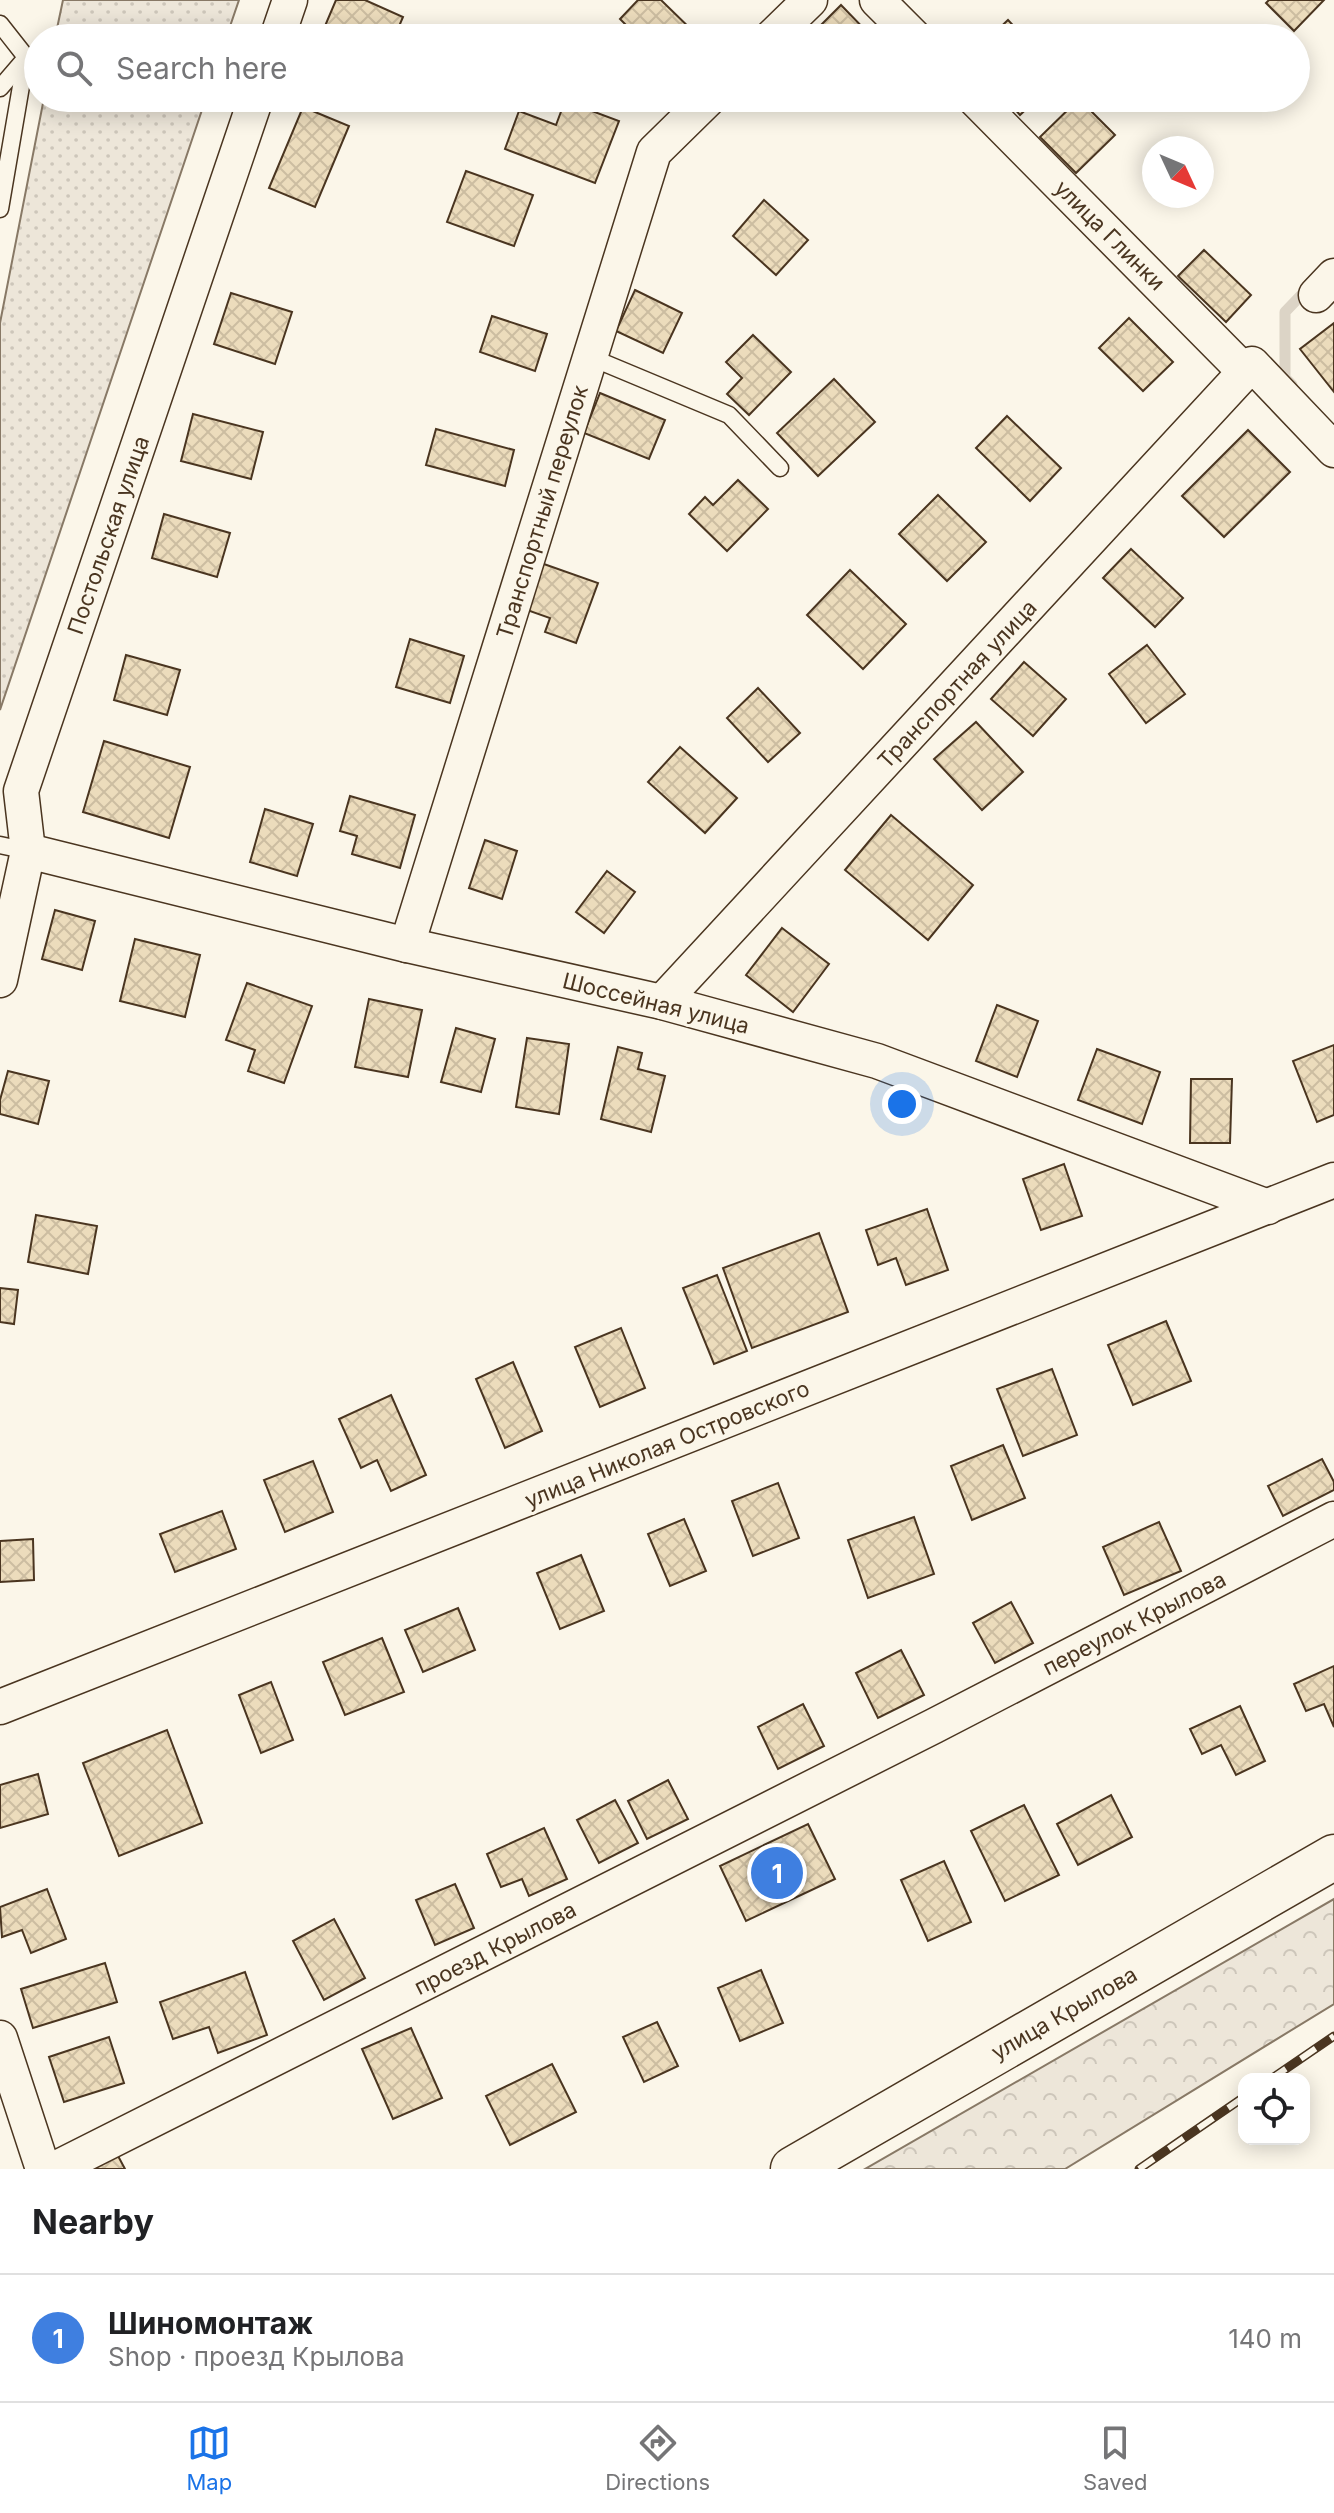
<!DOCTYPE html>
<meta charset="utf-8">
<style>
body{margin:0;font-family:Inter,sans-serif;background:#f6f6f6;color:#202124}
.controls{position:absolute;right:24px;bottom:24px;display:grid;overflow:hidden;border-radius:16px;box-shadow:0 4px 20px #0003}
.controls button{width:72px;height:72px;display:grid;place-items:center;padding:0;border:0;border-bottom:2px solid #e0e0e0;background:#fff;color:#202124;font:40px sans-serif}
.compass{position:absolute;left:1142px;top:136px;width:72px;height:72px;border-radius:50%;background:#fff;box-shadow:0 4px 20px #0003;rotate:134deg}
.you{position:absolute;left:902px;top:1104px;width:28px;height:28px;margin:-20px;border:6px solid #fff;border-radius:50%;background:#1a73e8;box-shadow:0 0 0 12px #1a73e833}
.badge{display:grid;place-items:center;width:52px;height:52px;border-radius:50%;background:#1a73e8;color:#fff;font-size:26px;font-weight:700}
.pin{position:absolute;translate:-50% -50%;border:4px solid #fff;box-shadow:0 2px 8px #0006}
.list{margin:0;padding:0;list-style:none}
h2{display:flex;justify-content:space-between;align-items:center;height:104px;margin:0;padding:0 32px;font-size:34px}
h2 small{font-size:26px;font-weight:400;color:#757577}
.list li{display:grid;grid-template-columns:52px 1fr auto;gap:24px;align-items:center;box-sizing:border-box;height:128px;padding:0 32px;border-top:2px solid #e0e0e0}
.list b{display:block;font-size:30px;white-space:nowrap}
.list p{margin:0;font-size:26px;white-space:nowrap;color:#757577}
.list em{font-size:26px;font-style:normal;color:#757577}
.icon{flex:none;width:44px;height:44px;fill:none;stroke:currentColor;stroke-width:2;stroke-linecap:round;stroke-linejoin:round}
.map{position:relative;flex:none;width:1334px;height:2169px;overflow:hidden}
.search{position:absolute;background:#fff;box-shadow:0 4px 20px #0003;left:24px;right:24px;top:24px;height:88px;display:flex;align-items:center;gap:20px;box-sizing:border-box;padding:0 28px;border-radius:44px;color:#757577;font-size:30px}
.sheet{height:232px;background:#fff}
nav{display:flex;justify-content:space-around;align-items:center;box-sizing:border-box;height:112px;border-top:2px solid #e0e0e0;background:#fff;font-size:22px;color:#757577}
nav a{display:grid;justify-items:center;gap:4px}
nav .on{color:#1a73e8}
.map>svg:first-child{display:block}
.grass{fill:url(#grass-dots);stroke:#887966;stroke-width:2}
.forest{fill:url(#forest-crowns);stroke:#887966;stroke-width:2}
.lines{fill:none;stroke-linecap:round;stroke-linejoin:round}
.stream{stroke:#dcd4c6;stroke-width:11}
.building{fill:url(#building-cross-hatch);stroke:#4a3520;stroke-width:2}
.lane-casing{stroke:#4a3520;stroke-width:19}
.street-casing{stroke:#4a3520;stroke-width:37}
.secondary-casing{stroke:#4a3520;stroke-width:47}
.lane{stroke:#fbf6e9;stroke-width:16}
.street{stroke:#fbf6e9;stroke-width:34}
.secondary{stroke:#fbf6e9;stroke-width:44}
.rail-casing{stroke:#4a3520;stroke-width:9}
.rail{stroke:#fbf6e9;stroke-width:6;stroke-dasharray:18;stroke-linecap:butt}
.labels{text-anchor:middle;dominant-baseline:central;stroke-width:6;stroke-linejoin:round;paint-order:stroke}
.street-label{font-size:22px;fill:#4a3520;stroke:#fbf6e9}
</style>
<div class="map">
<svg width="1334" height="2169" viewBox="0 0 1334 2169">
<defs>
<pattern id="grass-dots" width="8" height="8" patternUnits="userSpaceOnUse" patternTransform="scale(2)"><rect width="8" height="8" fill="#ede6d9"/><path d="M2 2h.1M6 6h.1" fill="none" stroke="#cdc6ba" stroke-width="1.8" stroke-linecap="round"/></pattern>
<pattern id="forest-crowns" width="20" height="18" patternUnits="userSpaceOnUse" patternTransform="scale(2)"><rect width="20" height="18" fill="#ede6d9"/><path d="M2 6a3 3 0 1 1 6 0M12 15a3 3 0 1 1 6 0" fill="none" stroke="#cdc6ba"/></pattern>
<pattern id="building-cross-hatch" width="8" height="8" patternUnits="userSpaceOnUse" patternTransform="scale(2)"><rect width="8" height="8" fill="#ecdcbc"/><path d="M0 0l8 8M0 8l8-8" fill="none" stroke="#ccbda1"/></pattern>
</defs>
<rect width="100%" height="100%" fill="#fbf6e9"/>
<g class="grass">
<polygon points="63,0 239,0 226,38 55,38"/>
<polygon points="44,98 206,98 0,710 0,323"/>
</g>
<polygon class="forest" points="1334,1899 1334,2004 1065,2169 865,2169"/>
<g class="lines">
<polyline class="stream" points="1292,385 1285,378 1285,312 1309,287"/>
</g>
<g class="building">
<polygon points="336,0 365,0 403,17 394,38 332,38 322,33"/>
<polygon points="638,0 661,0 700,38 639,38 620,19"/>
<polygon points="1269,0 1324,0 1294,31 1266,3"/>
<polygon points="841,5 873,38 808,38"/>
<polygon points="1008,20 1025,38 989,38"/>
<polygon points="1005,98 1038,98 1020,115"/>
<polygon points="1079,99 1115,135 1076,173 1040,137"/>
<polygon points="565,101 619,121 595,183 505,149 519,111 556,125"/>
<polygon points="303,107 349,126 315,207 269,188"/>
<polygon points="466,171 533,195 514,246 447,222"/>
<polygon points="764,200 808,240 776,275 733,236"/>
<polygon points="1204,250 1251,295 1226,322 1178,276"/>
<polygon points="635,290 682,313 663,353 616,331"/>
<polygon points="231,293 292,312 275,364 214,344"/>
<polygon points="492,316 547,334 535,371 480,352"/>
<polygon points="1129,318 1173,362 1143,391 1099,348"/>
<polygon points="1334,323 1334,392 1300,349"/>
<polygon points="753,335 791,372 749,415 727,394 742,378 726,362"/>
<polygon points="834,379 875,422 818,476 777,433"/>
<polygon points="600,393 665,420 649,459 584,433"/>
<polygon points="193,414 263,432 251,479 181,461"/>
<polygon points="1007,416 1061,468 1030,501 976,448"/>
<polygon points="436,429 514,450 505,486 426,465"/>
<polygon points="1248,430 1290,472 1224,537 1182,496"/>
<polygon points="738,480 768,509 727,551 689,514 705,497 713,505"/>
<polygon points="938,495 986,542 947,581 899,534"/>
<polygon points="164,514 230,533 217,577 152,558"/>
<polygon points="1131,549 1183,598 1155,627 1103,578"/>
<polygon points="541,563 598,583 576,643 545,632 550,618 524,609"/>
<polygon points="850,570 906,624 863,669 807,615"/>
<polygon points="410,639 464,656 450,703 396,687"/>
<polygon points="1147,645 1185,694 1146,723 1109,674"/>
<polygon points="126,655 180,670 167,715 114,700"/>
<polygon points="1024,662 1066,699 1033,736 991,699"/>
<polygon points="758,688 800,733 768,762 727,718"/>
<polygon points="976,722 1023,772 982,810 934,759"/>
<polygon points="104,741 190,767 169,838 83,812"/>
<polygon points="680,747 737,798 705,833 648,782"/>
<polygon points="350,796 415,815 400,868 352,854 357,836 340,831"/>
<polygon points="265,809 313,824 297,876 250,862"/>
<polygon points="891,815 973,885 928,940 845,870"/>
<polygon points="485,840 517,851 502,899 469,888"/>
<polygon points="607,871 635,892 604,933 576,912"/>
<polygon points="55,910 95,921 82,970 42,959"/>
<polygon points="782,928 829,964 793,1012 746,975"/>
<polygon points="135,939 200,955 185,1017 120,1001"/>
<polygon points="247,983 312,1006 284,1083 248,1071 255,1050 226,1040"/>
<polygon points="369,999 422,1010 408,1077 355,1067"/>
<polygon points="997,1005 1038,1021 1017,1077 976,1061"/>
<polygon points="456,1028 495,1039 481,1092 441,1082"/>
<polygon points="527,1038 569,1044 559,1114 516,1107"/>
<polygon points="1334,1045 1334,1115 1317,1122 1293,1061"/>
<polygon points="618,1047 642,1053 638,1069 665,1076 651,1132 601,1119"/>
<polygon points="1097,1049 1160,1072 1142,1124 1078,1100"/>
<polygon points="8,1071 49,1081 38,1124 0,1114 0,1100"/>
<polygon points="1191,1079 1232,1079 1230,1143 1190,1143"/>
<polygon points="1064,1164 1082,1216 1041,1230 1023,1179"/>
<polygon points="927,1209 948,1270 906,1285 896,1258 878,1265 866,1230"/>
<polygon points="36,1215 97,1226 88,1274 28,1262"/>
<polygon points="819,1233 848,1312 752,1348 723,1268"/>
<polygon points="717,1275 747,1351 714,1364 683,1288"/>
<polygon points="0,1288 18,1290 14,1324 0,1322"/>
<polygon points="1166,1321 1191,1381 1133,1405 1108,1345"/>
<polygon points="621,1328 645,1388 600,1407 575,1347"/>
<polygon points="513,1362 542,1431 505,1448 476,1379"/>
<polygon points="1052,1369 1077,1435 1023,1456 997,1389"/>
<polygon points="391,1395 426,1475 391,1491 377,1460 361,1468 339,1419"/>
<polygon points="1003,1445 1025,1498 972,1520 951,1466"/>
<polygon points="1322,1459 1334,1482 1334,1490 1283,1516 1268,1486"/>
<polygon points="313,1461 333,1512 285,1532 264,1480"/>
<polygon points="778,1483 799,1538 753,1556 732,1501"/>
<polygon points="222,1511 236,1549 175,1572 160,1534"/>
<polygon points="914,1517 934,1574 868,1598 848,1540"/>
<polygon points="684,1519 706,1571 670,1586 648,1534"/>
<polygon points="1159,1522 1181,1571 1124,1595 1103,1547"/>
<polygon points="33,1539 34,1580 0,1582 0,1541"/>
<polygon points="581,1555 604,1611 560,1629 537,1573"/>
<polygon points="1011,1602 1033,1643 995,1663 973,1623"/>
<polygon points="458,1608 475,1650 423,1672 405,1630"/>
<polygon points="382,1638 404,1692 345,1715 323,1662"/>
<polygon points="901,1650 924,1695 878,1718 856,1673"/>
<polygon points="1334,1666 1334,1727 1324,1704 1306,1711 1294,1684"/>
<polygon points="271,1682 293,1740 261,1753 239,1695"/>
<polygon points="803,1704 824,1746 778,1769 758,1727"/>
<polygon points="1240,1706 1265,1761 1236,1775 1221,1745 1202,1754 1190,1729"/>
<polygon points="167,1730 202,1823 119,1856 83,1763"/>
<polygon points="38,1774 48,1814 0,1828 0,1785"/>
<polygon points="668,1780 688,1819 647,1839 628,1801"/>
<polygon points="1111,1795 1132,1837 1078,1865 1057,1824"/>
<polygon points="615,1800 638,1843 599,1863 577,1820"/>
<polygon points="1024,1805 1059,1875 1005,1901 971,1831"/>
<polygon points="808,1824 835,1879 746,1921 720,1866"/>
<polygon points="544,1828 567,1879 529,1896 522,1879 501,1887 487,1854"/>
<polygon points="944,1861 971,1922 928,1941 901,1880"/>
<polygon points="455,1884 474,1928 435,1945 416,1900"/>
<polygon points="47,1889 66,1939 31,1953 22,1930 2,1937 0,1907"/>
<polygon points="334,1919 365,1978 324,2000 293,1941"/>
<polygon points="105,1963 117,2002 33,2028 21,1989"/>
<polygon points="761,1970 783,2023 740,2041 718,1988"/>
<polygon points="245,1972 267,2035 218,2053 209,2027 173,2039 160,2002"/>
<polygon points="657,2022 678,2066 644,2082 623,2037"/>
<polygon points="411,2028 442,2098 393,2119 362,2049"/>
<polygon points="109,2037 124,2083 64,2102 49,2057"/>
<polygon points="552,2064 576,2112 510,2145 486,2096"/>
<polygon points="117,2154 125,2169 88,2169"/>
</g>
<g class="lines">
<g class="lane-casing">
<g id="lane">
<polyline points="0,24 26,57 0,209"/>
<polyline points="0,88 25,59"/>
<polyline points="590,357 729,415 780,468"/>
<polyline points="0,845 28,851"/>
</g>
</g>
<g class="street-casing">
<g id="street">
<polyline points="877,0 915,38"/>
<polyline points="277,38 290,0"/>
<polyline points="771,38 810,0"/>
<polyline points="974,98 1246,373"/>
<polyline points="1316,295 1334,276"/>
<polyline points="28,851 407,945 662,1002 877,1061 1268,1207"/>
<polyline points="407,945 654,152 709,98"/>
<polyline points="0,980 28,851 21,791 256,98"/>
<polyline points="662,1002 1252,364 1334,450"/>
<polyline points="0,1707 1334,1180"/>
<polyline points="0,2038 43,2169"/>
<polyline points="55,2169 934,1726 1334,1519"/>
</g>
</g>
<g class="secondary-casing">
<polyline id="secondary" points="793,2169 1334,1857"/>
</g>
<use href="#lane" class="lane"/>
<use href="#street" class="street"/>
<use href="#secondary" class="secondary"/>
<g class="rail-casing">
<g id="rail">
<polyline points="1271,2079 1334,2036"/>
<polyline points="1139,2169 1244,2097"/>
</g>
</g>
<use href="#rail" class="rail"/>
</g>
<g class="labels">
<g class="street-label">
<text transform="translate(1110 235) rotate(45)">улица Глинки</text>
<text transform="translate(542 512) rotate(-73)">Транспортный переулок</text>
<text transform="translate(108 535) rotate(-71)">Постольская улица</text>
<text transform="translate(957 684) rotate(-47)">Транспортная улица</text>
<text transform="translate(656 1003) rotate(14)">Шоссейная улица</text>
<text transform="translate(667 1444) rotate(-22)">улица Николая Островского</text>
<text transform="translate(1134 1623) rotate(-27)">переулок Крылова</text>
<text transform="translate(495 1948) rotate(-27)">проезд Крылова</text>
<text transform="translate(1064 2013) rotate(-30)">улица Крылова</text>
</g>
</g>
</svg>
<div class="controls">
<button><svg class="icon" aria-label="locate" viewBox="0 0 24 24"><circle cx="12" cy="12" r="6"/><path d="M12 2v4M12 18v4M2 12h4M18 12h4"/></svg></button>
</div>
<svg class="compass" viewBox="-18 -18 36 36"><path d="M0-13l5 13h-10z" fill="#e53935"/><path d="M0 13l5-13h-10z" fill="#757577"/></svg>
<div class="you"></div>
<div class="pin badge" style="left:777px;top:1873px;background:#3f7fe0">1</div>
<div class="search"><svg class="icon" aria-label="search" viewBox="0 0 24 24"><circle cx="10" cy="10" r="6"/><path d="M15 15l6 6"/></svg>Search here</div>
</div>
<section class="sheet">
<h2>Nearby<small></small></h2>
<ul class="list">
<li><span class="badge" style="background:#3f7fe0">1</span><div><b>Шиномонтаж</b><p>Shop · проезд Крылова</p></div><em>140 m</em></li>
</ul>
</section>
<nav>
<a class="on"><svg class="icon" aria-label="map" viewBox="0 0 24 24"><path d="M3 6l6-2 6 2 6-2v14l-6 2-6-2-6 2zM9 4v14M15 6v14"/></svg>Map</a>
<a><svg class="icon" aria-label="directions" viewBox="0 0 24 24"><path d="M12 3l9 9-9 9-9-9zM9 14v-3h6M13 9l2 2-2 2"/></svg>Directions</a>
<a><svg class="icon" aria-label="saved" viewBox="0 0 24 24"><path d="M7 4h10v16l-5-4-5 4z"/></svg>Saved</a>
</nav>
